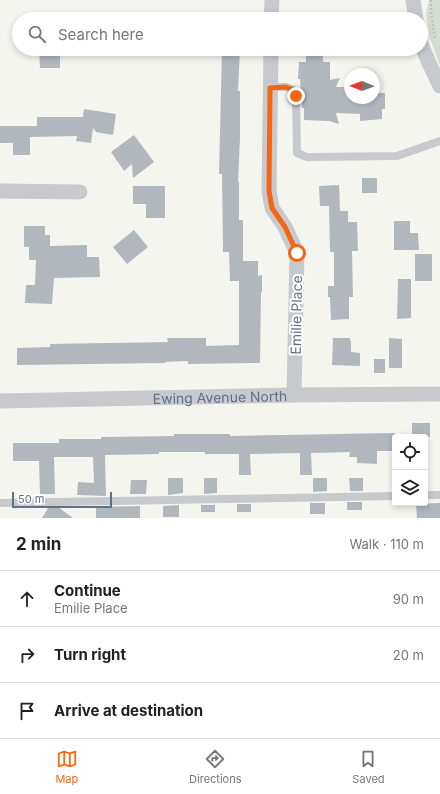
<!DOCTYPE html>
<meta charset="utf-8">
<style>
body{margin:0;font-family:Inter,sans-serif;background:#f6f6f6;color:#202124}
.controls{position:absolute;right:12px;bottom:12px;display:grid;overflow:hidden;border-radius:4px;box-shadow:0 2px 6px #0003}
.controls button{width:36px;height:36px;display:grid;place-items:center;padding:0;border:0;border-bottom:1px solid #e0e0e0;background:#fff;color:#202124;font:20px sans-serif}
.compass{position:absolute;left:344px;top:68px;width:36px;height:36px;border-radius:50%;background:#fff;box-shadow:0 2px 6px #0003;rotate:271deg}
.scale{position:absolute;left:12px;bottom:10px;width:100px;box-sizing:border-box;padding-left:4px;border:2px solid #617085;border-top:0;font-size:11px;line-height:14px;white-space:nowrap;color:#617085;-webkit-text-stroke:3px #fff;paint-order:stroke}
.stop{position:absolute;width:12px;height:12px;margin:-9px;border:3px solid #f46712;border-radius:50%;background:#fff}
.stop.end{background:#f46712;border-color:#fff;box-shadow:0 1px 4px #0008}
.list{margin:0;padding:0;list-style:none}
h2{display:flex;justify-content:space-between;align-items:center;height:52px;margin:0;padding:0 16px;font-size:17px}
h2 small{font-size:13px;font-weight:400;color:#757577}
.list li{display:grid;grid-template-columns:26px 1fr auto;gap:12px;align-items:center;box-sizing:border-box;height:56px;padding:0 16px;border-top:1px solid #e0e0e0}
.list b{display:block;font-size:15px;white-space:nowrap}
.list p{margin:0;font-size:13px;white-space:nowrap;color:#757577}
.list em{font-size:13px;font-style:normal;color:#757577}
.icon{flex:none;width:22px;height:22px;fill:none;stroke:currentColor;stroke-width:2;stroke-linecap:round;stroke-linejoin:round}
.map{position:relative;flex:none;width:440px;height:518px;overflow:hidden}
.search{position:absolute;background:#fff;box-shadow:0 2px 6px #0003;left:12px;right:12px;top:12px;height:44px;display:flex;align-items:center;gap:10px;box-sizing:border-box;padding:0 14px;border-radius:22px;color:#757577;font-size:15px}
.sheet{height:220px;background:#fff}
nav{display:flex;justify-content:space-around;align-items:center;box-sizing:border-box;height:56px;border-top:1px solid #e0e0e0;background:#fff;font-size:11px;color:#757577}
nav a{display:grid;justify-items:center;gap:2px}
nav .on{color:#f46712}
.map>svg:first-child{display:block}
.green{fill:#d4ddd1}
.building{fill:#b1b7bd}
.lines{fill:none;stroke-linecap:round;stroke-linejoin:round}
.path{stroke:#c0c1c3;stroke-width:2.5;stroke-dasharray:2 2;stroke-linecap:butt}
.lane{stroke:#c7c9cd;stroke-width:8}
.street{stroke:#c7c9cd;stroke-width:15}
.route{stroke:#f46712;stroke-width:5}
.labels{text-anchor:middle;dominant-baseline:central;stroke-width:4;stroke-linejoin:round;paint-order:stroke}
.street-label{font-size:14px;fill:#617085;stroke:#fff}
</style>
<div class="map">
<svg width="440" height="518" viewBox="0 0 440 518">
<rect width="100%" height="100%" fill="#f5f5f0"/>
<polygon class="green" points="429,0 440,0 440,66 430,38 426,13"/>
<g class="building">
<polygon points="39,49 60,49 60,68 40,68"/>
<polygon points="222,49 240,49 238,91 240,91 240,138 238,182 239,182 239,220 243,220 243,261 258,261 258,276 262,275 262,292 261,292 260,363 188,364 188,361 165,362 165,363 17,365 17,348 50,347 50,344 168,342 167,338 206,338 206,346 239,345 239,281 230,281 229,252 223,252 222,174 219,174"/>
<polygon points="306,49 323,49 323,62 330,62 330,80 340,78 336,87 350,87 350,98 374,98 374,93 385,93 385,109 382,109 382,119 360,121 360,114 336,113 339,124 329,121 304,120 304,108 302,108 300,79 298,79 299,62 306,62"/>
<polygon points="84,109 116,114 113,135 96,132 93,128 91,143 76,141 77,136 30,137 30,155 13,155 13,143 0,143 0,126 37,126 37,117 83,117"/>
<polygon points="134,135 154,162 133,178 132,164 124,171 111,152"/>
<rect x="362" y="178" width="15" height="15"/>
<polygon points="339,185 340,211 348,211 348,222 357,222 358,251 352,251 353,297 349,297 349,319 331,320 330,297 328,297 328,286 334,286 334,252 330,252 329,206 320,206 319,186"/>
<polygon points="133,186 165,186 165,218 146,218 146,204 133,204"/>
<polygon points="394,221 410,221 410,233 418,233 419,250 394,250"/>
<polygon points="24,226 45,226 45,235 50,235 50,246 87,245 87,257 99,257 100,277 54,278 52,304 25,303 26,285 35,285 36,260 29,260 29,247 24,247"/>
<polygon points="134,230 148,247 127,264 113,247"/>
<rect x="415" y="254" width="17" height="27"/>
<polygon points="398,279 411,279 411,318 397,319"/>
<polygon points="333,338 350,338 350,341 351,341 351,352 360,353 360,366 332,365"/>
<polygon points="389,338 402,339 402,368 389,368"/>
<rect x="374" y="359" width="11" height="14"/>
<rect x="412" y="423" width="18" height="14"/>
<polygon points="395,433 395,451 377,451 377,464 357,463 357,457 349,457 350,452 311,453 312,475 300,475 300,453 250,454 251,475 239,475 239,454 205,454 205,452 159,452 159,454 105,455 106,496 77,495 78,482 94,483 93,457 54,457 55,494 40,494 39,461 13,461 13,443 59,443 59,439 101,439 101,437 174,436 174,434 230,434 230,436"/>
<polygon points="168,478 183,478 183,493 168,495"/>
<polygon points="204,478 217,478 217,493 204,494"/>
<polygon points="313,478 327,478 327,491 313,492"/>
<polygon points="349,478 363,478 363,491 350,491"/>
<polygon points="131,480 147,480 146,494 130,494"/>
<rect x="347" y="502" width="15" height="8"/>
<rect x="310" y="503" width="15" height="11"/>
<polygon points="440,503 440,518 417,518 416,504"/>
<rect x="237" y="504" width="14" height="8"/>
<polygon points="179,505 179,517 163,517 163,506"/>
<rect x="201" y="505" width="14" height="7"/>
<polygon points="140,506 140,518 96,518 96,507"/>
<polygon points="58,507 73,518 42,518 48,508"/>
</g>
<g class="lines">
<polyline class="path" points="431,0 431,12 435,39"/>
<g class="lane">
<polyline points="270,87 286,87 294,90 296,96 297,153 307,157 397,156 440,141"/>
<polyline points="425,495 440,495"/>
<polyline points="0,503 395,496"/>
</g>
<g class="street">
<polyline points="413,0 416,19"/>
<polyline points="271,19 272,0"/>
<polyline points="421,44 429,63 440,86"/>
<polyline points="271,49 269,191 272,208 285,227 297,253 294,395"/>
<polyline points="0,191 80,192"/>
<path id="s1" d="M0 401 294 395 440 394"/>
</g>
</g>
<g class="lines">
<polyline class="route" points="296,96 294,90 286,87 270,88 269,191 272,208 285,227 297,253"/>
</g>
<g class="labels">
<g class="street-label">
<text transform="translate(296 315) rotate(-89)">Emilie Place</text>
<text stroke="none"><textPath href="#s1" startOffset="220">Ewing Avenue North</textPath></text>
</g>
</g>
</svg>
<div class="controls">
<button><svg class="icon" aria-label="locate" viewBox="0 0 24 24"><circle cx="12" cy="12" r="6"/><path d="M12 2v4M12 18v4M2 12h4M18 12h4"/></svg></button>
<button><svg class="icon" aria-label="layers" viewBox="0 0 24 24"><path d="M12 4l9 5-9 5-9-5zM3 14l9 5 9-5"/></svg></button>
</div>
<svg class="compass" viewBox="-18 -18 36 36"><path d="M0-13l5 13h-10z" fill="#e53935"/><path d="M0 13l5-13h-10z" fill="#757577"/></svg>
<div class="scale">50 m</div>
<div class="stop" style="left:297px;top:253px"></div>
<div class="stop end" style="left:296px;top:96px"></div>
<div class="search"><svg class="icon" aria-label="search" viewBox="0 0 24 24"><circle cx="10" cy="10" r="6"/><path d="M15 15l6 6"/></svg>Search here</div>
</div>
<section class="sheet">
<h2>2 min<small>Walk · 110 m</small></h2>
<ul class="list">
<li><svg class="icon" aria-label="ahead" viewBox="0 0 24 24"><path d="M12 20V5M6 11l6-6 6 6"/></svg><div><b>Continue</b><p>Emilie Place</p></div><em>90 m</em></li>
<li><svg class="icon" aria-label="right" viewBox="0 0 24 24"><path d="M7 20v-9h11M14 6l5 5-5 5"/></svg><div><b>Turn right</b></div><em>20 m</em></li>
<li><svg class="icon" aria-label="arrive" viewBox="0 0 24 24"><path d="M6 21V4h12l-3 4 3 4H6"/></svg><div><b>Arrive at destination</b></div></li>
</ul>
</section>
<nav>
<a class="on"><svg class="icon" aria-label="map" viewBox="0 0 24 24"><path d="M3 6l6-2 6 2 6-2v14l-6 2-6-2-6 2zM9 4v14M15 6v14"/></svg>Map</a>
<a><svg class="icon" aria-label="directions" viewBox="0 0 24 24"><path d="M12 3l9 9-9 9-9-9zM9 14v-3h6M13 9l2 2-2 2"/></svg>Directions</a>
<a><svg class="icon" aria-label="saved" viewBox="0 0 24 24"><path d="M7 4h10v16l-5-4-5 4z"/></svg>Saved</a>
</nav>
